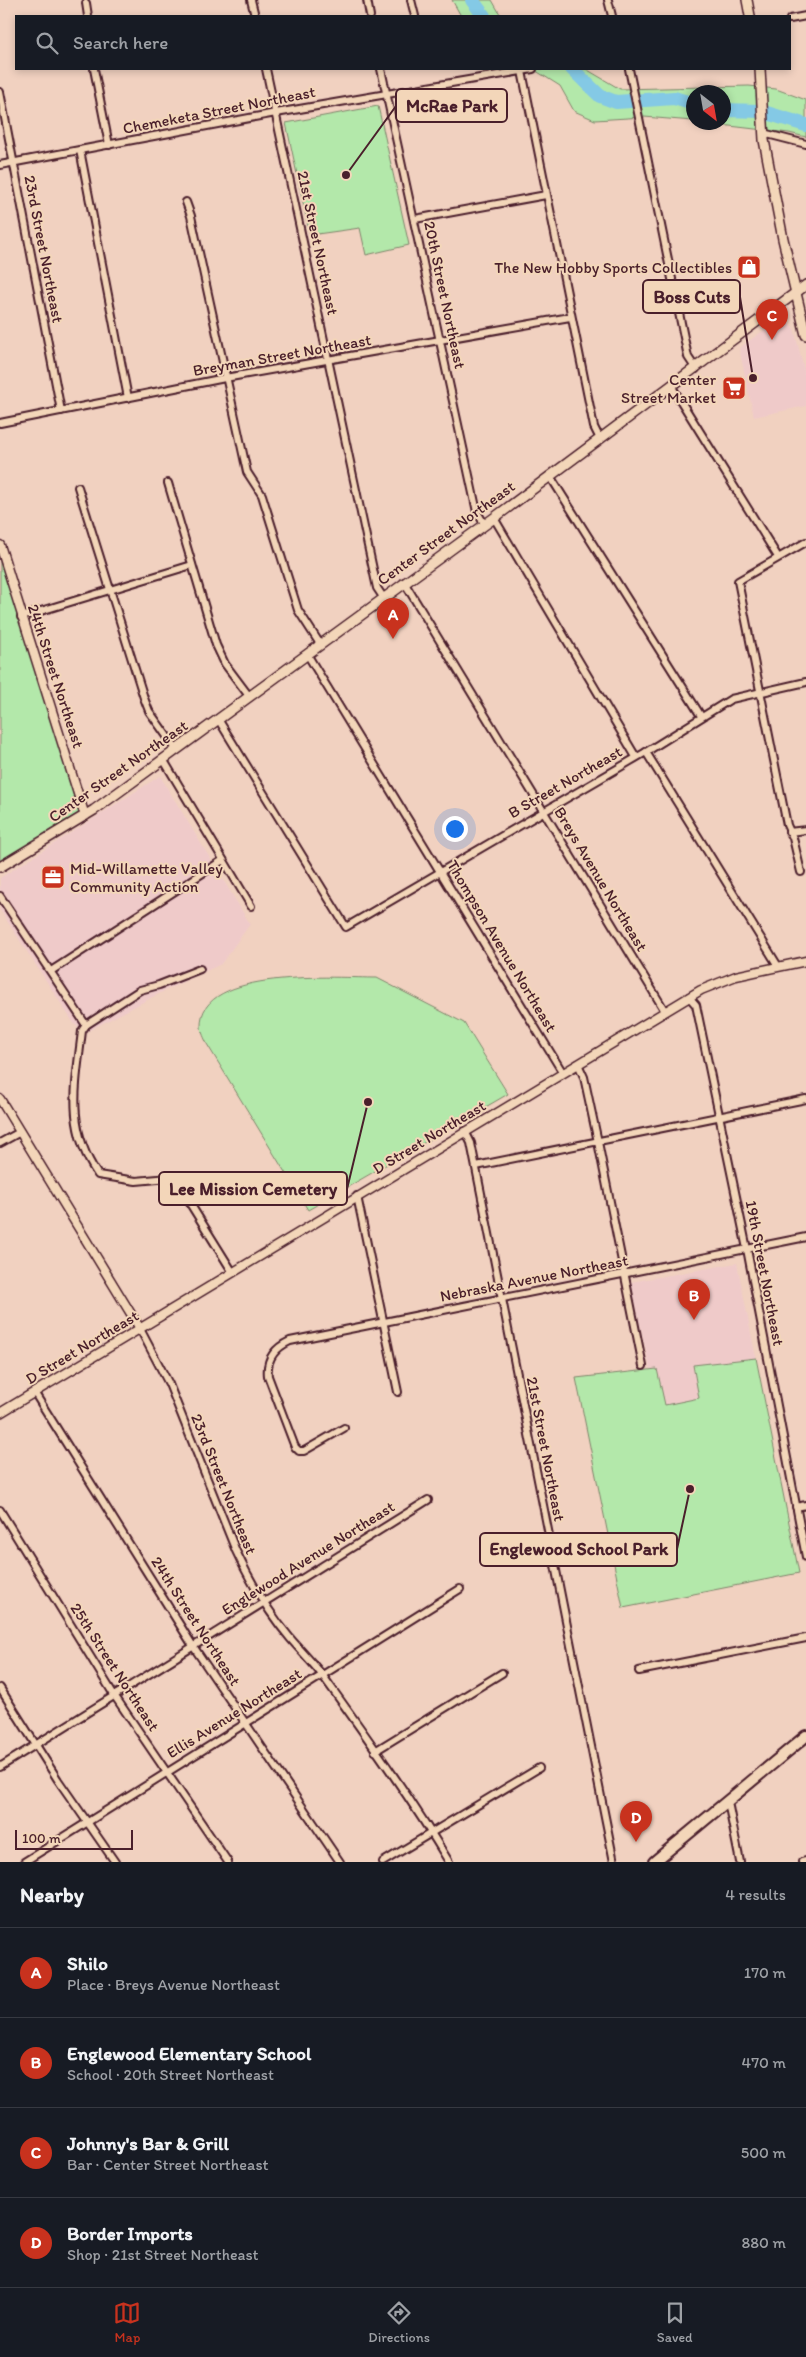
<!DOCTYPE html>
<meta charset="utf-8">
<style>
body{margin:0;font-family:Itim,sans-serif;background:#242831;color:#f1f3f6}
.compass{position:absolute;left:686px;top:85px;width:45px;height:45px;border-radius:50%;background:#171b24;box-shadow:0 2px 8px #0003;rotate:149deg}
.scale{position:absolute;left:15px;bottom:12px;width:118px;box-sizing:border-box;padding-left:5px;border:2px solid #4a1f2b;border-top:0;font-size:14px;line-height:18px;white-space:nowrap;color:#4a1f2b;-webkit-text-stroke:4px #f3d6b9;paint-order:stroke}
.you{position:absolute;left:454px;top:828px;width:18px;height:18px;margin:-12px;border:4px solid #fff;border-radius:50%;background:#1a73e8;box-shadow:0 0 0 8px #1a73e833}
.badge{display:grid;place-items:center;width:32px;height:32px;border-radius:50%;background:#c8321e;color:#fff;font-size:16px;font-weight:700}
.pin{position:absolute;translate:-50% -41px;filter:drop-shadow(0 1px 2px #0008)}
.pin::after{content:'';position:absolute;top:26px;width:18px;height:15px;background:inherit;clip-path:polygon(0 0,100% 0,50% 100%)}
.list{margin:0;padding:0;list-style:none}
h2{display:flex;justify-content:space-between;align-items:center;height:65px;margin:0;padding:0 20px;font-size:21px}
h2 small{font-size:16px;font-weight:400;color:#9ea1a6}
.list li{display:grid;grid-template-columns:32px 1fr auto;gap:15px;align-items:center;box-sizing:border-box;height:90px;padding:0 20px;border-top:1px solid #363941}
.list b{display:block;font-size:19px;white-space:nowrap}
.list p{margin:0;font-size:16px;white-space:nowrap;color:#9ea1a6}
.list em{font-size:16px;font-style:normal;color:#9ea1a6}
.icon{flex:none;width:28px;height:28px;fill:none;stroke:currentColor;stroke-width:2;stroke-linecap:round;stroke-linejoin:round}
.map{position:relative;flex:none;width:806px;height:1862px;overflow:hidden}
.search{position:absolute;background:#171b24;box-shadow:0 2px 8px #0003;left:15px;right:15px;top:15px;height:55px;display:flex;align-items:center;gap:12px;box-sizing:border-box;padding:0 18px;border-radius:0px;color:#9ea1a6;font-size:19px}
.sheet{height:425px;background:#171b24}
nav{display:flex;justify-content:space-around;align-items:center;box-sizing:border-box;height:70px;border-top:1px solid #363941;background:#171b24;font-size:14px;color:#9ea1a6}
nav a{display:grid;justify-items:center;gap:2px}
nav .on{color:#c8321e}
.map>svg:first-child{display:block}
.built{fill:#efcac9}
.green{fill:#b3e8aa;stroke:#7e846a}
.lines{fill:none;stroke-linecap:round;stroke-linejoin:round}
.river{stroke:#84c9e5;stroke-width:14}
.minor-casing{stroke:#4a1f2b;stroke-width:10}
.tertiary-casing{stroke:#4a1f2b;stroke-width:11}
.secondary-casing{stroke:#4a1f2b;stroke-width:12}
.primary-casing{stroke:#4a1f2b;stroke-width:14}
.minor{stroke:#f3d6b9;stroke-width:6}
.tertiary{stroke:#f3d6b9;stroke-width:8}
.secondary{stroke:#f3d6b9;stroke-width:9}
.primary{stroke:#f3d6b9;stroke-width:10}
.labels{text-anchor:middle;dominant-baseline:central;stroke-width:4;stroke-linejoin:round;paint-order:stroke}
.street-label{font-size:16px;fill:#4a1f2b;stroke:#f3d6b9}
.poi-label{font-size:16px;fill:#4a1f2b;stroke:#f3d6b9;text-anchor:end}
.leader{fill:none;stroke:#4a1f2b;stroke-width:2}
.callout-dot{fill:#4a1f2b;stroke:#f3d6b9;stroke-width:2}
.callout{fill:#f3d6b9;stroke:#4a1f2b;stroke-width:2}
.callout-label{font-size:18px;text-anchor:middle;font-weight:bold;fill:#4a1f2b}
</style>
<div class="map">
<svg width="806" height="1862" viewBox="0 0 806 1862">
<rect width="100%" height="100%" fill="#f1d1c0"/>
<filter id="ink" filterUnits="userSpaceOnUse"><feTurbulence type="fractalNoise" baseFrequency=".02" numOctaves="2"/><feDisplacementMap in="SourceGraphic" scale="10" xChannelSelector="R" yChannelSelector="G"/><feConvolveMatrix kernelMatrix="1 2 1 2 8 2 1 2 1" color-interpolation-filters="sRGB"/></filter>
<g filter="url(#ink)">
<g class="built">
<polygon points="777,321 787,321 794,329 806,377 806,406 754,417 739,348"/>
<polygon points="160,776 250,924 221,964 166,990 88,1031 75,1025 0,910 0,878"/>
<polygon points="737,1263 756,1358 693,1365 699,1398 665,1405 657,1369 650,1370 631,1282"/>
</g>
<g class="green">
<polygon points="452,0 492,0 500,14 505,16 461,16"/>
<polygon points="533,69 586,69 620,89 749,86 776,89 806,100 806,137 789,133 704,123 724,122 724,92 694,92 693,121 644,117 595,120 574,111 560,86"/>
<polygon points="378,106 409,245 366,255 360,228 310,235 286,123"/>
<polygon points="0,545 85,816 0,867"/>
<path d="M377 978 464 1023 508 1094 308 1210 207 1044C205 1039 201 1032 201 1026 199 967 338 978 377 978Z"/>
<polygon points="756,1358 799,1573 623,1608 576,1378 657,1369 665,1405 699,1398 693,1365"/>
</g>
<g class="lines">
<g class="river">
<polyline points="472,0 484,16"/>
<polyline points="572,69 600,96 616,102 674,98 694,104"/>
<polyline points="724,110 760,111 806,125"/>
</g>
<g class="minor-casing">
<g id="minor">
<polyline points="251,0 255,16"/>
<polyline points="367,0 370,16"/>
<polyline points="411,0 415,16"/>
<polyline points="608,0 612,16"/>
<polyline points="86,3 88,16"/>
<polyline points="790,19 806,16"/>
<polyline points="94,69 109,145"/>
<polyline points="266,69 377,588 383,597"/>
<polyline points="381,69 477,512 485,525"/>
<polyline points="629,69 688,357 696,369"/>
<polyline points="522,71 594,427 600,439"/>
<polyline points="0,92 61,411"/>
<polyline points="763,133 806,144"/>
<polyline points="80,150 128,398"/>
<polyline points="0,165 276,113 533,69"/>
<polyline points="186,202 191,216 247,472 262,495 298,610 320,644"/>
<polyline points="415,219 546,195"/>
<polyline points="672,387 778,557"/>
<polyline points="0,423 225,378 570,317"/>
<polyline points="550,476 701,716"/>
<polyline points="168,483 216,645 225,664 249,696"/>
<polyline points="78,487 144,698 149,711 176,749"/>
<polyline points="494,518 636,757"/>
<polyline points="404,582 665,1011"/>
<polyline points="21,617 192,565"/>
<polyline points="307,654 563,1073"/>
<polyline points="218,719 346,927 646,752 731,699 806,682"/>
<polyline points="646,752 778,966"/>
<polyline points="163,759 251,906"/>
<polyline points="789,832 806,830"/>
<polyline points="801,872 793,838 787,825 738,581 806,542"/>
<polyline points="0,896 86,1025"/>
<path d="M200 969 159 985 140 990 86 1025 82 1031C76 1084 65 1127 98 1175L136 1181 169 1178 176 1181 232 1271"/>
<polyline points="51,971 223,860"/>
<polyline points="689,997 696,1005 747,1249 806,1557"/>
<polyline points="578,1064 584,1077 598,1142 643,1366"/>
<polyline points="465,1131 471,1143 614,1862"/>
<polyline points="0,1143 20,1132"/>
<polyline points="476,1166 806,1099"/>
<polyline points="357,1196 398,1392"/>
<path d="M139 1327 169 1384 236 1551C250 1581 269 1613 290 1638 301 1651 313 1663 323 1676 366 1736 411 1798 449 1862"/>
<polyline points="34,1392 193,1646 340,1862"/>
<path d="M344 1428 304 1451H299L295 1447 268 1376C266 1359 275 1348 290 1341L806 1237"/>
<polyline points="796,1507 806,1505"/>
<polyline points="0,1510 114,1695 228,1862"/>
<polyline points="639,1671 806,1638"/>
<polyline points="0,1688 58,1780 115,1862"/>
<polyline points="375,1751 502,1673"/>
<polyline points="0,1767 428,1500"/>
<polyline points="728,1802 740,1862"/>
<polyline points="24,1862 460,1589"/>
<polyline points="383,1862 539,1768"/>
<polyline points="802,1862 806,1861"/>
</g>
</g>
<g class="tertiary-casing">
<g id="tertiary">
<polyline points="0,545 85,816"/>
<polyline points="0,1099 139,1327"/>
<polyline points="0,1413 701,990 736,976 806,961"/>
</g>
</g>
<g class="secondary-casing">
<g id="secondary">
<polyline points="747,0 750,16"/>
<polyline points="760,69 764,140 783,239 806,335"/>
<polyline points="0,867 94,810 494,518 806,285"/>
</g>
</g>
<g class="primary-casing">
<polyline id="primary" points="654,1862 806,1736"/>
</g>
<use href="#minor" class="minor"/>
<use href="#tertiary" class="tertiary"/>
<use href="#secondary" class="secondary"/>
<use href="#primary" class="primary"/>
</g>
</g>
<defs>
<g id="shop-square" transform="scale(1.25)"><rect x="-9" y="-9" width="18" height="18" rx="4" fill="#c8321e" stroke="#f3d6b9"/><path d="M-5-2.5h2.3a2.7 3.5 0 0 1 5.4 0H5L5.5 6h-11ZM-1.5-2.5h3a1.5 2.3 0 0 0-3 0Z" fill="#fff"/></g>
<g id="supermarket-square" transform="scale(1.25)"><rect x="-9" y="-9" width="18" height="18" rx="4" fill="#c8321e" stroke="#f3d6b9"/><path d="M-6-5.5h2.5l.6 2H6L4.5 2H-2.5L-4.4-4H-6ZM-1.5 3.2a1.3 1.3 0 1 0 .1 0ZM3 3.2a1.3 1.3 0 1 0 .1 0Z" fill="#fff"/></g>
<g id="office-square" transform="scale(1.25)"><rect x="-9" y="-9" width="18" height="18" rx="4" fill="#c8321e" stroke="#f3d6b9"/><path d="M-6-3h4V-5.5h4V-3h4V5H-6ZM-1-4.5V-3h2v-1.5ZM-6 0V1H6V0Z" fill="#fff"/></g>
</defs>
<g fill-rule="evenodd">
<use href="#shop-square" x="749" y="267"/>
<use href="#supermarket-square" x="734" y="388"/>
<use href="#office-square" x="53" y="877"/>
</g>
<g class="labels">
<g class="street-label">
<text transform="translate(219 110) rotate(-11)">Chemeketa Street Northeast</text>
<text transform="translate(318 243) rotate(78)">21st Street Northeast</text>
<text transform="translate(44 249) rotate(79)">23rd Street Northeast</text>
<text transform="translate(445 295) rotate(78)">20th Street Northeast</text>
<text transform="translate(282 355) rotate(-10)">Breyman Street Northeast</text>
<text transform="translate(446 533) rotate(-36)">Center Street Northeast</text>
<text transform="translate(56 676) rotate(72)">24th Street Northeast</text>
<text transform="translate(118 771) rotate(-35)">Center Street Northeast</text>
<text transform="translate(565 782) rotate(-30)">B Street Northeast</text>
<text transform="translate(601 879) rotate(59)">Breys Avenue Northeast</text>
<text transform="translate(502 946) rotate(59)">Thompson Avenue Northeast</text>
<text transform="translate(429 1137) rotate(-31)">D Street Northeast</text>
<text transform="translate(765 1273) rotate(79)">19th Street Northeast</text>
<text transform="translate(534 1278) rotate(-11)">Nebraska Avenue Northeast</text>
<text transform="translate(82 1347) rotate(-31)">D Street Northeast</text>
<text transform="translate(546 1449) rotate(79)">21st Street Northeast</text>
<text transform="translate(224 1484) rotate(68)">23rd Street Northeast</text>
<text transform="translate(308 1558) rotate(-32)">Englewood Avenue Northeast</text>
<text transform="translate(196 1621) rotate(57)">24th Street Northeast</text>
<text transform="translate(115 1667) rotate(57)">25th Street Northeast</text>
<text transform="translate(234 1713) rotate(-32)">Ellis Avenue Northeast</text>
</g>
<g class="poi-label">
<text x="732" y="267">The New Hobby Sports Collectibles</text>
<text x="716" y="379">Center<tspan x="716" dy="18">Street Market</tspan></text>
<text x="70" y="868" text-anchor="start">Mid-Willamette Valley<tspan x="70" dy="18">Community Action</tspan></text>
</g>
</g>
<path class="leader" d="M346 175L396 106M753 378L740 297M368 1102L347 1189M690 1489L677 1549"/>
<g class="callout-dot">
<circle cx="346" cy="175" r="5"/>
<circle cx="753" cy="378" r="5"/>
<circle cx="368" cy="1102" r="5"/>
<circle cx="690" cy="1489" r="5"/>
</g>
<g class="callout">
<rect x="396" y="89" width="111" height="33" rx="5"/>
<rect x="643" y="280" width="97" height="33" rx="5"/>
<rect x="159" y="1172" width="188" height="33" rx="5"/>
<rect x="480" y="1533" width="197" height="33" rx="5"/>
</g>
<g class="callout-label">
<text x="452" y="112">McRae Park</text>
<text x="692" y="303">Boss Cuts</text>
<text x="253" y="1195">Lee Mission Cemetery</text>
<text x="579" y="1555">Englewood School Park</text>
</g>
</svg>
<svg class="compass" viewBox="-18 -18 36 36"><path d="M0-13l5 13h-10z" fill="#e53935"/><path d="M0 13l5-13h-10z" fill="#9ea1a6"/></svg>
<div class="scale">100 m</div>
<div class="you"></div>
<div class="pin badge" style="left:393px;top:639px">A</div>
<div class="pin badge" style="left:694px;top:1320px">B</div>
<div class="pin badge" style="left:772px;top:340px">C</div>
<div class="pin badge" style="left:636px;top:1842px">D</div>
<div class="search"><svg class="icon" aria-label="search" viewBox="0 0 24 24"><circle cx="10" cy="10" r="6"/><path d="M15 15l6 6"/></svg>Search here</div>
</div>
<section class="sheet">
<h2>Nearby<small>4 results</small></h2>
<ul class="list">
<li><span class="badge">A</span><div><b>Shilo</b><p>Place · Breys Avenue Northeast</p></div><em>170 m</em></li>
<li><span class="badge">B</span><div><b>Englewood Elementary School</b><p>School · 20th Street Northeast</p></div><em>470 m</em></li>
<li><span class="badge">C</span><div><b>Johnny's Bar &amp; Grill</b><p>Bar · Center Street Northeast</p></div><em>500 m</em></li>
<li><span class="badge">D</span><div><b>Border Imports</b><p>Shop · 21st Street Northeast</p></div><em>880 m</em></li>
</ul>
</section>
<nav>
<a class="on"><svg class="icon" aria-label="map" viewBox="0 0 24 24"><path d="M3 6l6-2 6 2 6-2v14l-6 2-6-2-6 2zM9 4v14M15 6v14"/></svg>Map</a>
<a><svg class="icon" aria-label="directions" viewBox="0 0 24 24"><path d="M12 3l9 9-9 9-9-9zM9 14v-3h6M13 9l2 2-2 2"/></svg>Directions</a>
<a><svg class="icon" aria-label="saved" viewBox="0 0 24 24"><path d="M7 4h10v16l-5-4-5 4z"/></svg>Saved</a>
</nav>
